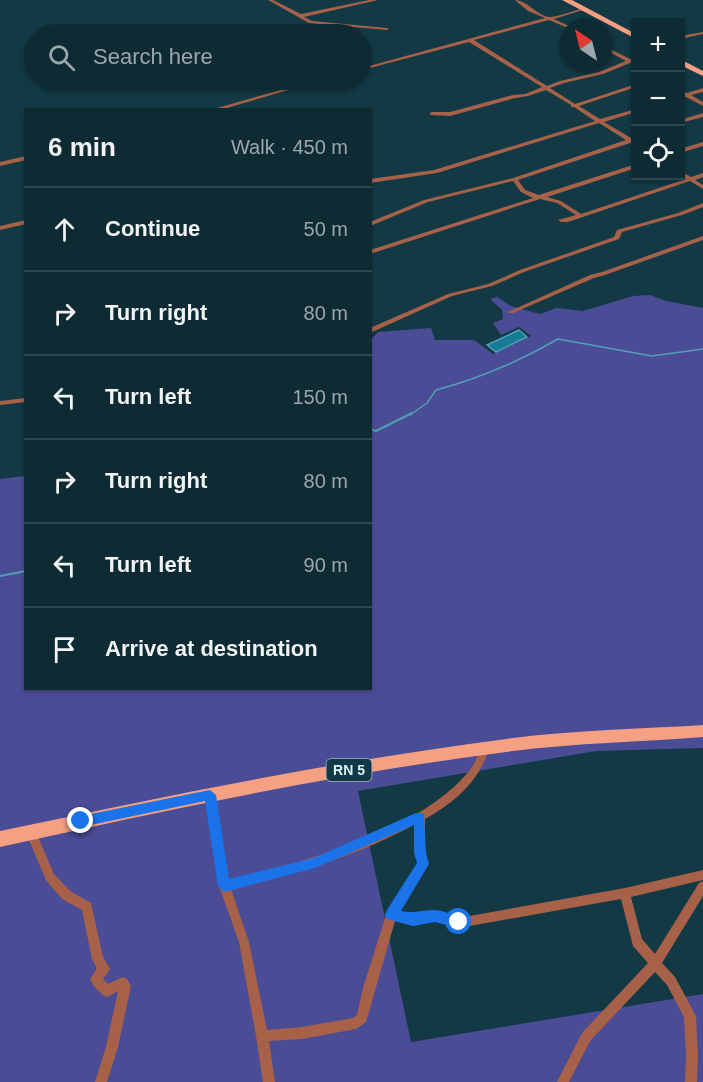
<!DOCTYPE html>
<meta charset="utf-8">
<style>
body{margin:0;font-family:Arial,sans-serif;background:#1c373f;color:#f1f3f6}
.controls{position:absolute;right:18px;top:18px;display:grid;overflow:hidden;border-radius:0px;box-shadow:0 2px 4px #0004}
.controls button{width:54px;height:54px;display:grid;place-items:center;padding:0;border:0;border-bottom:2px solid #2e474e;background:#0e2b33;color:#f1f3f6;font:30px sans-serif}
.compass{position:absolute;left:559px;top:18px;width:54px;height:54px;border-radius:50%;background:#0e2b33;box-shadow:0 2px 4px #0004;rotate:325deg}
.stop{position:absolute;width:18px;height:18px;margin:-14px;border:4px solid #1a73e8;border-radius:50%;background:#fff}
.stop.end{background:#1a73e8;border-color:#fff;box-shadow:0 2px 6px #0008}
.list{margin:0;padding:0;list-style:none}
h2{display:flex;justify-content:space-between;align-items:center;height:78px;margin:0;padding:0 24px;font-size:26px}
h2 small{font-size:20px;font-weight:400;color:#9ba7ac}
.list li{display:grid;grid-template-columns:39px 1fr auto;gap:18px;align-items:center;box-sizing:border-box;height:84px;padding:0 24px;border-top:2px solid #2e474e}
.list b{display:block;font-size:22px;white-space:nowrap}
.list em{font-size:20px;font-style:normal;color:#9ba7ac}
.icon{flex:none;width:33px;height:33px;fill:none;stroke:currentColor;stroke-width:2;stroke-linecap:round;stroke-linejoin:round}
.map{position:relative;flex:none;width:703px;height:1082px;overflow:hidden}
.search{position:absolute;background:#0e2b33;box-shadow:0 2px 4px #0004;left:24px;top:24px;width:348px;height:66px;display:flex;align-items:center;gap:15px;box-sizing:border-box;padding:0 21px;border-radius:33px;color:#9ba7ac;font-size:22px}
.panel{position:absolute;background:#0e2b33;box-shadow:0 2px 4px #0004;left:24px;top:108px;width:348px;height:582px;border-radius:0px}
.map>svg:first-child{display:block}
.green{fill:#4b4c96}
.water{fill:#167c95;stroke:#50a0b4;stroke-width:1.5}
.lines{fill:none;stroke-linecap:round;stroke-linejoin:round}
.stream-far1{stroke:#50a0b4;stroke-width:1.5}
.stream{stroke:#50a0b4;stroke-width:2}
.street{fill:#a76149;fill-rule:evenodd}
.primary{fill:#f5a082;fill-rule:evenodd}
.route{fill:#1a73e8}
.labels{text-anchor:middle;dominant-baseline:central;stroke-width:4.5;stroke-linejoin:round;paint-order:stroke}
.shield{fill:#123944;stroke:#9dbcc6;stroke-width:1.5}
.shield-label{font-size:14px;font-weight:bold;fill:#d8f4fd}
</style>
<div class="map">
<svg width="703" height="1082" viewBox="0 0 703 1082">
<rect width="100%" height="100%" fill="#123944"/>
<polygon class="green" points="650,295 666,301 703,308 703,748 596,751 358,791 411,1042 703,994 703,1082 0,1082 0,479 25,476 26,688 370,688 371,339 378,332 431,328 435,340 474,340 493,354 531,336 519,327 501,335 493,323 503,319 502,310 490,299 497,297 511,306 540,314 556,308 583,311 633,296"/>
<polygon class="water" points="519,330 527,337 496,352 487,345"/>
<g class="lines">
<path class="stream-far1" d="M410 415 427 403 436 390C478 379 520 361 558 339L652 356 703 349"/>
<g class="stream">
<polyline points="370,429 376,431 412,413"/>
<polyline points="0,576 26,571"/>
</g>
<g class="street">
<polygon points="268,0 273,0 301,14 369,0 378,0 304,17 312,21 387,28 389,29 387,30 309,23"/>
<path d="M515 0C527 0 537 16 550 17 557 17 576 10 584 8L586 9 554 19 571 27H568V28L549 20 474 40 547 86 560 81 599 72 626 61 604 49V46L636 62V65L630 63 603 74 564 83 550 88 575 104 636 84V87L579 106 600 119 636 109V112L604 122 636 141V146L630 143 518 180 525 190 539 195 636 164V168L547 197 561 201 581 214 686 179 680 176V171L691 177 703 173V177L695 180 703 185V189L690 181 568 222H561L558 220 576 215 557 203 540 199 370 254V250L533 198 521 192 513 181 428 202 370 226V222L424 200 513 178 626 140 599 123 437 173 370 183V179L434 170 595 121 574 107H571V105L546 90 528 96 515 98 450 116 430 115V113L432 112H450L513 95 525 94 542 87 469 42 362 70V68L545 18 528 11Z"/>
<polygon points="703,32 703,34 680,39 680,36"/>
<polygon points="316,80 323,80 220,110 210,110"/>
<polygon points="703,88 703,92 691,95 703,102 703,106 686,97 683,98 680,96 682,95 680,93 680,90 687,93"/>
<polygon points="703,113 703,117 680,123 680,120"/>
<polygon points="703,142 703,146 680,153 680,149"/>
<polygon points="26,156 26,160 0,166 0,162"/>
<polygon points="703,203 703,207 682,215 622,232 619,239 524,272 492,286 452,296 370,333 370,328 448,294 488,284 520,270 614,237 617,230 678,213"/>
<polygon points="26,220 26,224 0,230 0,226"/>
<polygon points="703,236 703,240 605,275 594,278 513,313 509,313 508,312 590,275 602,272"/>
<polygon points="26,398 26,402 0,405 0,401"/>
<path d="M484 744 487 745 489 748C480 781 454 803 425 819V853L428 864 399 912 410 915 435 911 464 917 625 888 703 870V880L631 897 642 939 655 954 699 883 703 881V896L662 963 675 977 696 1016 698 1055 697 1082H685L686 1055 684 1017 667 985 655 972 590 1041 569 1082H557L582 1033 648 963 633 946 632 942 621 899 464 927 435 921 410 925 395 921 366 1022 356 1029 302 1039 269 1041 275 1082H263L256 1036 239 942 219 886 205 795 206 792 210 791 214 792 215 795 228 880C302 863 426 830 472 767 477 760 478 752 481 745ZM415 824V853L418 863 386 915 363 988 357 1015 353 1018 302 1027 267 1030 249 942 231 889C293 874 358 856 415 824Z"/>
<path d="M31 828 35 830 54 874 70 891 91 903 103 957 110 969 103 979 108 984 123 977 127 979 131 986 118 1047 107 1082H95L106 1047 118 991 107 997C100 994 93 986 90 979L97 968 92 959 82 910 62 899 46 880 26 833 27 830Z"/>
</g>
<g class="primary">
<polygon points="562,0 572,0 636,34 636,39"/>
<polygon points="680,59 703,71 703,76 680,65"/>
<path d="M703 725V737C640 742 576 743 513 751 340 773 170 809 0 847V831C170 795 340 760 513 738 576 730 640 729 703 725Z"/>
</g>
</g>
<path class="route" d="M210 790 216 795 229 879 314 858 416 813H424L426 853 429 864 401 911C413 914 422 910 435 910 444 911 455 915 464 918L465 922 464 927 459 928 435 922 413 926 387 919 385 915 387 910 417 863 414 853V825L315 868 224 892 218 886 205 801 81 827 75 821 81 816Z"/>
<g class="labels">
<rect class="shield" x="326.5" y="759" width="45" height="22" rx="4.5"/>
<g class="shield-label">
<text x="349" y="770">RN 5</text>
</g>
</g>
</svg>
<div class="controls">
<button>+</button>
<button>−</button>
<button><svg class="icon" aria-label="locate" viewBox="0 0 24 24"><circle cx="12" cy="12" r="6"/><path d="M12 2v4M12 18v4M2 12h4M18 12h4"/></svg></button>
</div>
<svg class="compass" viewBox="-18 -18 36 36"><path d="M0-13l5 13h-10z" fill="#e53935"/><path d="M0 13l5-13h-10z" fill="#9ba7ac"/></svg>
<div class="stop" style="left:459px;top:922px"></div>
<div class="stop end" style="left:81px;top:821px"></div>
<div class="search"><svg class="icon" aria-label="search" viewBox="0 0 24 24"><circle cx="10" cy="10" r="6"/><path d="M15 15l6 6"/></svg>Search here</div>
<section class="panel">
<h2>6 min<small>Walk · 450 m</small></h2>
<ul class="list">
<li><svg class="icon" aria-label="ahead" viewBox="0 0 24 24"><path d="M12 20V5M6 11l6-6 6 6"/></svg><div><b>Continue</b></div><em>50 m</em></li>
<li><svg class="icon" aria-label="right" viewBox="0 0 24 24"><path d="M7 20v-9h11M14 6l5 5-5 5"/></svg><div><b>Turn right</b></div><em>80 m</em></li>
<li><svg class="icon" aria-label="left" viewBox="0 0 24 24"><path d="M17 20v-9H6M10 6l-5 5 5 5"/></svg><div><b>Turn left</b></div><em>150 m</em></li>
<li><svg class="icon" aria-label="right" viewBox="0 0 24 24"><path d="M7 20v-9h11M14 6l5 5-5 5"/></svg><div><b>Turn right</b></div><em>80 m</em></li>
<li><svg class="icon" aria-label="left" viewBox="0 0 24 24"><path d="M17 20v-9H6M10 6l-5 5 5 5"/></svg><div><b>Turn left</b></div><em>90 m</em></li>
<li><svg class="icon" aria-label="arrive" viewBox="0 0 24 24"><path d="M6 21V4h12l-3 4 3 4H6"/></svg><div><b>Arrive at destination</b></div></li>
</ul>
</section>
</div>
